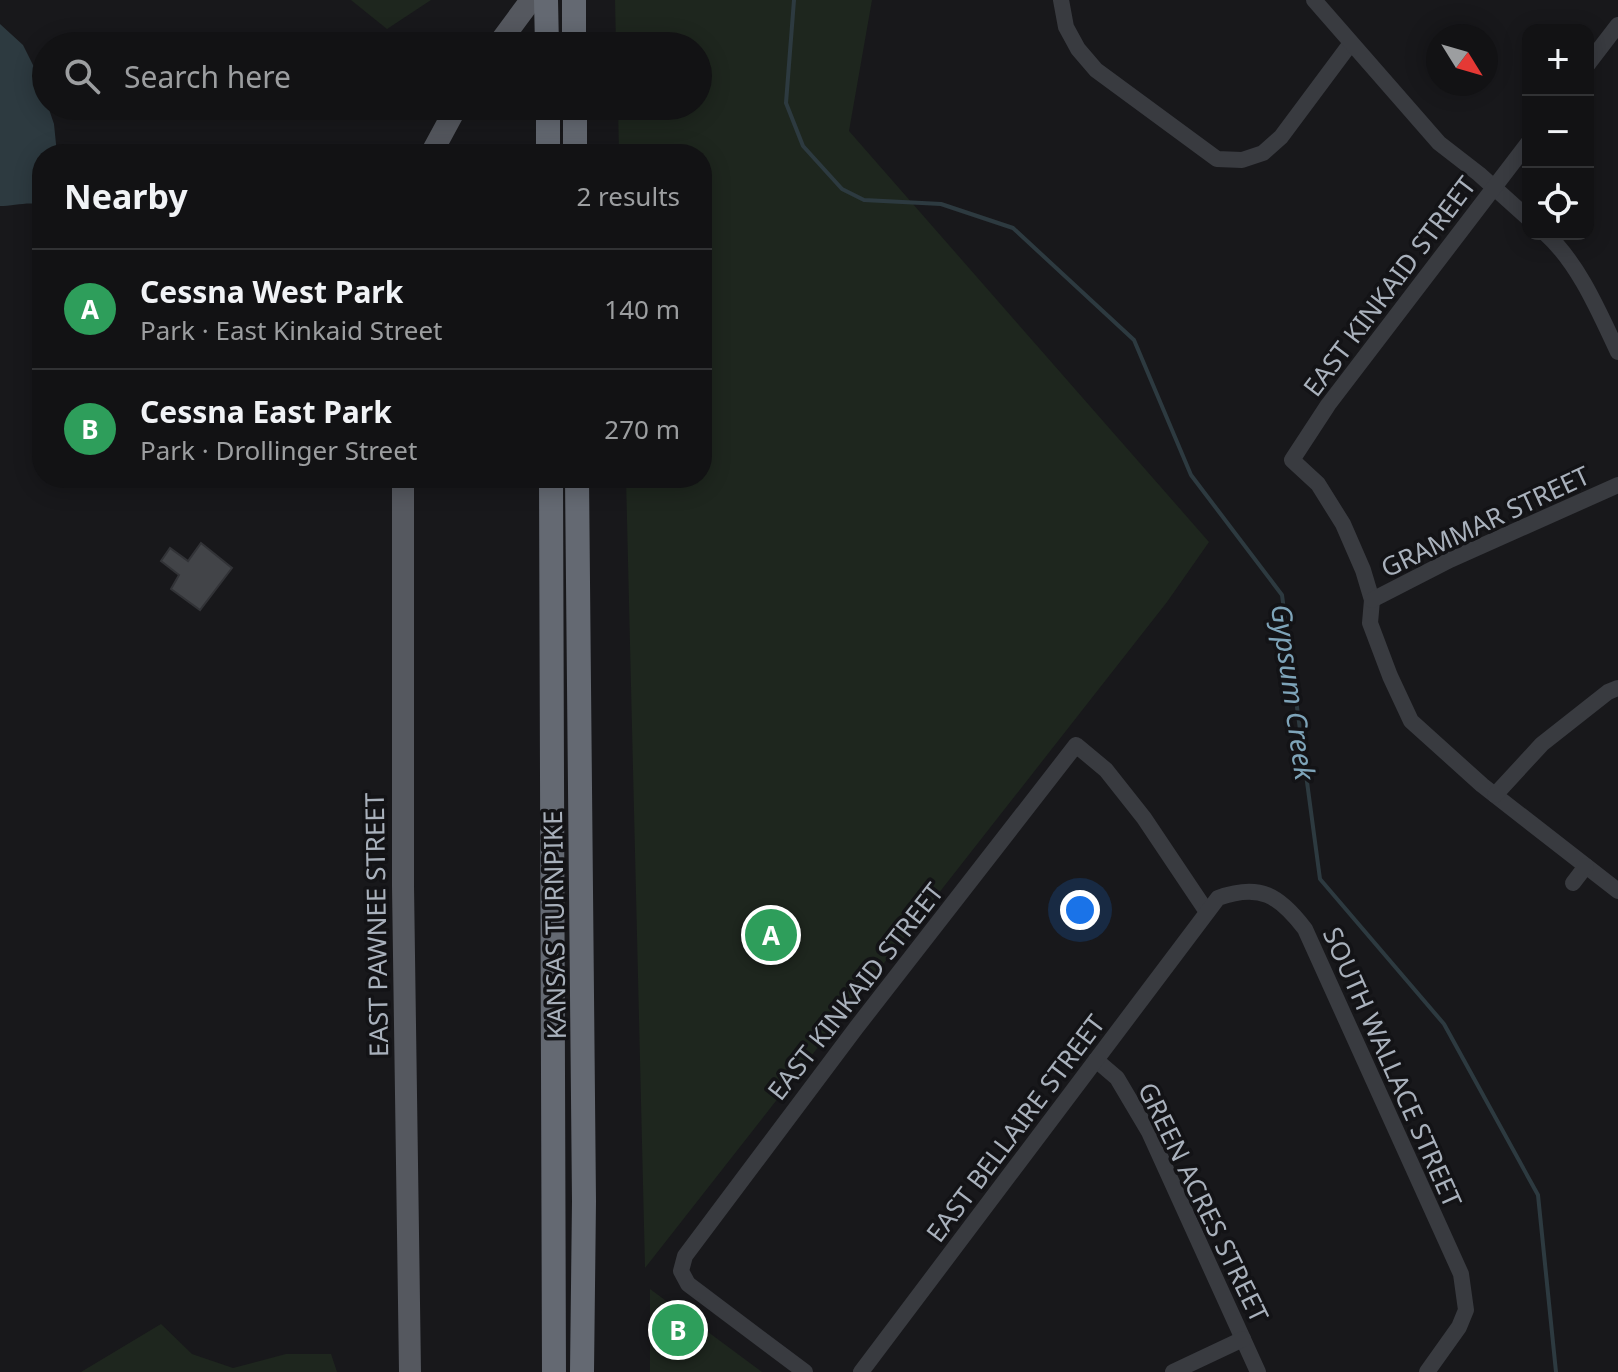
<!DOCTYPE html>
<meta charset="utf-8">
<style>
body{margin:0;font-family:"Noto Sans",sans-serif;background:#1b1b1d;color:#f1f3f6}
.controls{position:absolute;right:24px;top:24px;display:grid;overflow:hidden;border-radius:16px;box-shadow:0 4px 20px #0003}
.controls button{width:72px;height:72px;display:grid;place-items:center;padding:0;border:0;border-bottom:2px solid #313234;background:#121214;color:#f1f3f6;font:40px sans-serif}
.compass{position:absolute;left:1426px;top:24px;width:72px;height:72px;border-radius:50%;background:#121214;box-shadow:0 4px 20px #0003;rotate:127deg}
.you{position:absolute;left:1080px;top:910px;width:28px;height:28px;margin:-20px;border:6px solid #fff;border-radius:50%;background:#1a73e8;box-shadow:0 0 0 12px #1a73e833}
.badge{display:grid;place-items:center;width:52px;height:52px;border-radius:50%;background:#ffa22c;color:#fff;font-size:26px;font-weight:700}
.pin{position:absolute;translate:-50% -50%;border:4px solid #fff;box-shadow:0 2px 8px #0006}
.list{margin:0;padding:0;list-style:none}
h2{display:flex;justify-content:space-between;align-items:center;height:104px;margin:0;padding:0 32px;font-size:34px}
h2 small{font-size:26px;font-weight:400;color:#9c9ea0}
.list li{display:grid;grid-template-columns:52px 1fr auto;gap:24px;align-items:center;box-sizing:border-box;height:120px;padding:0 32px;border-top:2px solid #313234}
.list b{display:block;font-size:30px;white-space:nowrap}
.list p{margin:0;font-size:26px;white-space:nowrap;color:#9c9ea0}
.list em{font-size:26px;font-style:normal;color:#9c9ea0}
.icon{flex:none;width:44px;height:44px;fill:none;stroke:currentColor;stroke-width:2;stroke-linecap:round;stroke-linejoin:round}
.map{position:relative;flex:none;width:1618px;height:1372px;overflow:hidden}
.search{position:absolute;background:#121214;box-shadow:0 4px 20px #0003;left:32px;top:32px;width:680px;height:88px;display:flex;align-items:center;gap:20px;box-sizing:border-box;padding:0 28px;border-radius:44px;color:#9c9ea0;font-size:30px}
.panel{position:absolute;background:#121214;box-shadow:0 4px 20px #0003;left:32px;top:144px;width:680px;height:344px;border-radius:32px}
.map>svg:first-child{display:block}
.green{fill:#1e261e}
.water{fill:#2d3a40}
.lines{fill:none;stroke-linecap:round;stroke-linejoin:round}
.stream{stroke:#2d3a40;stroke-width:4}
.building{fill:#424448;stroke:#323337;stroke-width:2}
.minor{stroke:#393b40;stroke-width:16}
.major{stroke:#55585f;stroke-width:22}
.highway{stroke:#646972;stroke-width:24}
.labels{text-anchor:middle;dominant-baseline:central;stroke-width:7;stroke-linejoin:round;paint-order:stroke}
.street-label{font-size:26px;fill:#a9b1bc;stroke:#131316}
.water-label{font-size:28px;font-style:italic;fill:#7ea4b9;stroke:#131316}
</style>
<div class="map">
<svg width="1618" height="1372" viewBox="0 0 1618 1372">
<rect width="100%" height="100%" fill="#18181b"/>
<g class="green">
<polygon points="351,0 431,0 387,29"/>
<polygon points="615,0 872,0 849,131 1209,542 1167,602 645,1268 626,478 702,478 702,154 619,154 618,106 698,106 698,46 616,46"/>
<polygon points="650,1289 762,1372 650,1372"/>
<polygon points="161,1324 192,1354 233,1368 286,1354 331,1354 337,1372 81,1372"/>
</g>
<path class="water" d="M0 24 23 45 36 71 54 124 57 154H42V205C30 201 13 206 0 206Z"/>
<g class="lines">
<polyline class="stream" points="794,0 786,103 803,146 842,189 864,200 941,204 1013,228 1134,340 1191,475 1282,595 1320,879 1444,1024 1538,1195 1556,1372"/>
</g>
<polygon class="building" points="201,543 232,568 200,610 171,589 179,575 161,561 170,548 188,561"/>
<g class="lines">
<g class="minor">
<polyline points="1061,0 1066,27 1078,49 1096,70 1217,159 1242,160 1263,153 1281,137 1351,43"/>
<polyline points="1314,0 1439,143 1479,174 1528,218"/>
<polyline points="1588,64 1618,25"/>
<polyline points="1528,143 1328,405 1292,460 1318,484 1343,524 1363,570 1372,600 1370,623 1390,676 1411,721 1482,785 1618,891"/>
<path d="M1546 234C1579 264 1599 312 1618 352"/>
<polyline points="1372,600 1450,560 1618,485"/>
<polyline points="1495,795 1542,744 1608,692 1618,688"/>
<polyline points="1573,883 1586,866"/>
<polyline points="1096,1060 1117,1078 1149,1132 1258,1372"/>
<polyline points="805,1372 688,1284 681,1271 685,1256 856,1028 1076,745 1106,770 1144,818 1207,912"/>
<path d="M861 1372 1218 898C1260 883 1279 895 1305 929L1461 1274 1466 1310 1459 1327 1427 1372"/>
<polyline points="1173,1372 1243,1339"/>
</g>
<g class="major">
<polyline points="497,46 531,0"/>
<polyline points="431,154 457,106"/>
<polyline points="403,478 403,886 410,1372"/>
</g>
<g class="highway">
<polyline points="546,0 547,46"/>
<polyline points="574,0 574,46"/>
<polyline points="548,106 548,154"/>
<polyline points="575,106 575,154"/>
<polyline points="551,478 554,1372"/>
<polyline points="577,478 584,1201 582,1372"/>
</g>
</g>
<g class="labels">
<g class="street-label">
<text transform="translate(1389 286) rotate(-53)">EAST KINKAID STREET</text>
<text transform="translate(1485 521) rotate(-25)">GRAMMAR STREET</text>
<text transform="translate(376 925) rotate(-91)">EAST PAWNEE STREET</text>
<text transform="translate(554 925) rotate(-91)">KANSAS TURNPIKE</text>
<text transform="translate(855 991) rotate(-52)">EAST KINKAID STREET</text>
<text transform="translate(1393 1067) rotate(66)">SOUTH WALLACE STREET</text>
<text transform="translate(1015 1128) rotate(-53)">EAST BELLAIRE STREET</text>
<text transform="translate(1204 1202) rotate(64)">GREEN ACRES STREET</text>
</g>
<g class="water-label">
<text transform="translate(1294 692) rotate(82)">Gypsum Creek</text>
</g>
</g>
</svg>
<div class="controls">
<button>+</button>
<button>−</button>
<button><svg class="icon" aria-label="locate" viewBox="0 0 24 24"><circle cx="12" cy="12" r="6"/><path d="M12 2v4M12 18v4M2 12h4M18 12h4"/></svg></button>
</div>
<svg class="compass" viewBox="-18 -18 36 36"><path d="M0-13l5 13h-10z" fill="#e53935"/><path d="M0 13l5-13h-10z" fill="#9c9ea0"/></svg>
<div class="you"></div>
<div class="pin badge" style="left:771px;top:935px;background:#2e9e5b">A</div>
<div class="pin badge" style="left:678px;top:1330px;background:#2e9e5b">B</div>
<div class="search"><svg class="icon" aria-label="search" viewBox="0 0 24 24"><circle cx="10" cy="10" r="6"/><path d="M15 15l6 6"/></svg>Search here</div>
<section class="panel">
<h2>Nearby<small>2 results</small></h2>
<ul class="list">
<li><span class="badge" style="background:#2e9e5b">A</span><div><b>Cessna West Park</b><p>Park · East Kinkaid Street</p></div><em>140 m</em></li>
<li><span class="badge" style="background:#2e9e5b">B</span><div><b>Cessna East Park</b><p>Park · Drollinger Street</p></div><em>270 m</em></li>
</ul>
</section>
</div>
